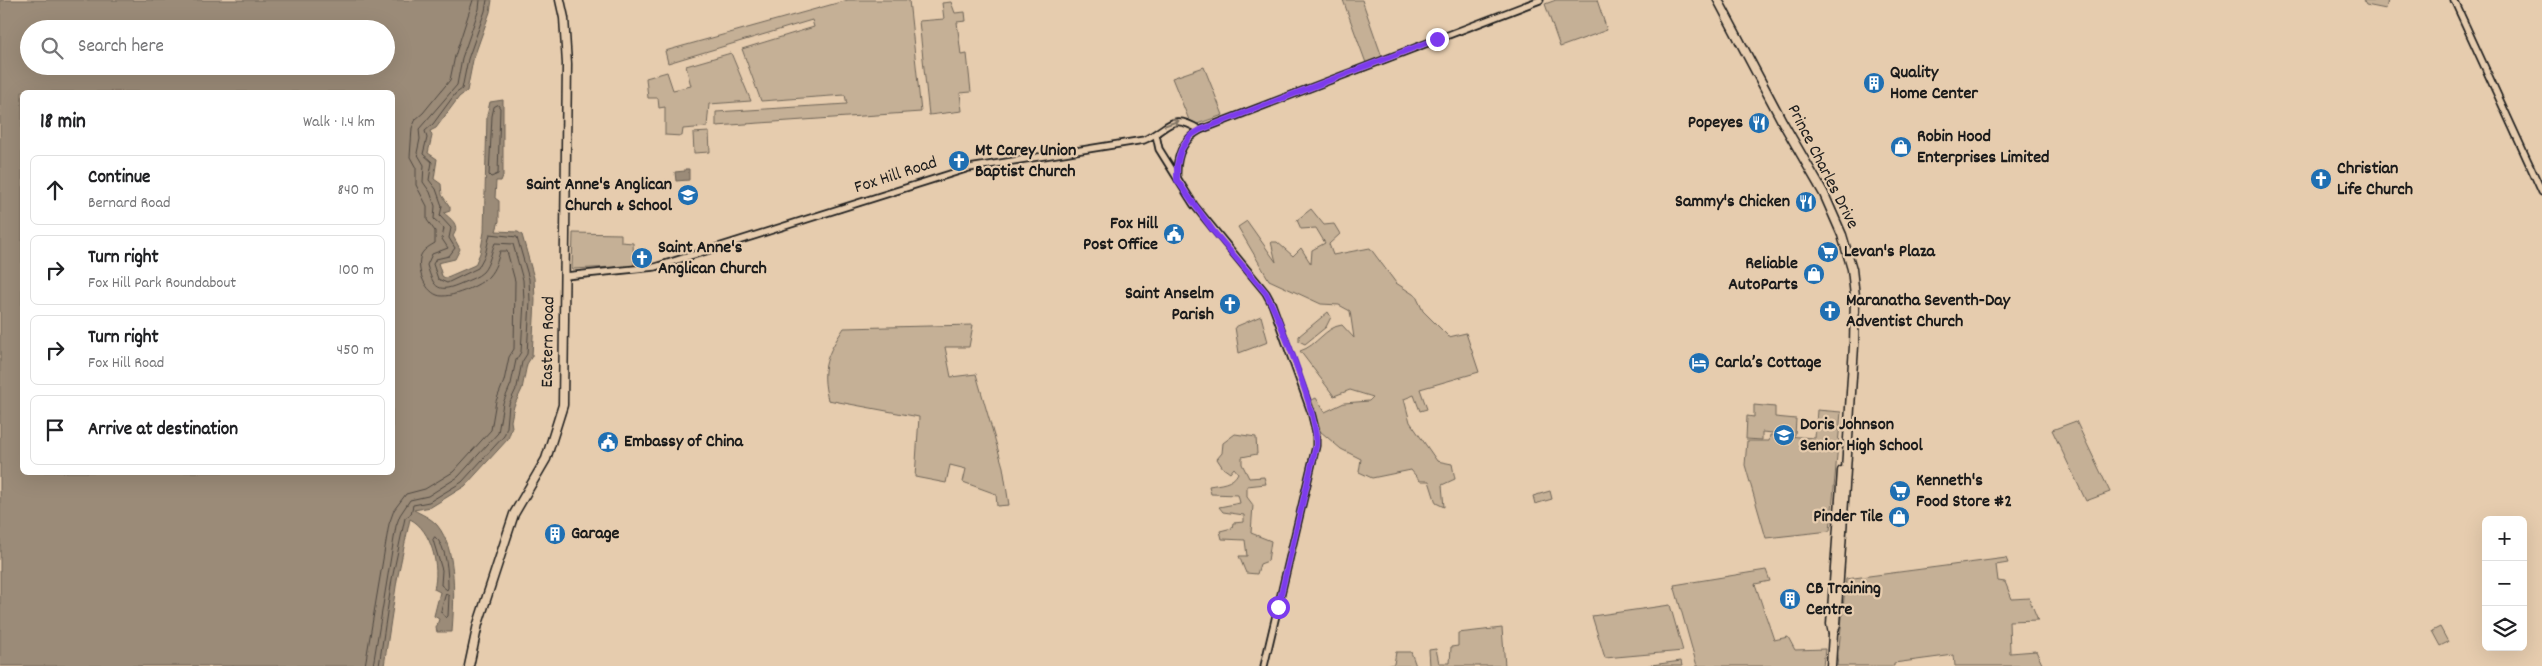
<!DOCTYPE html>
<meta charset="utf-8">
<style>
body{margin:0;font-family:Dekko,sans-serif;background:#f2f2f2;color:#202124}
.controls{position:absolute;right:15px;bottom:15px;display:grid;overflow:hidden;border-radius:8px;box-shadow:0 5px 20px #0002}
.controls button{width:45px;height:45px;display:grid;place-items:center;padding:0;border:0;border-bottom:1px solid #e0e0e0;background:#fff;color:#202124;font:25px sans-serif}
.stop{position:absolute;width:15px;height:15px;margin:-11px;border:4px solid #7c3aed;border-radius:50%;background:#fff}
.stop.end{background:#7c3aed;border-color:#fff;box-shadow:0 1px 5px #0008}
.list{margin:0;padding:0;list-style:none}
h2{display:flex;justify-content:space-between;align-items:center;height:65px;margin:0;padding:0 20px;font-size:21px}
h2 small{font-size:16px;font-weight:400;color:#757577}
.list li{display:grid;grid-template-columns:32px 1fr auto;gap:15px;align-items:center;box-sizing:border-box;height:70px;margin:0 10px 10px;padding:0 10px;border:1px solid #e0e0e0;border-radius:8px}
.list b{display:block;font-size:19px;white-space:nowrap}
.list p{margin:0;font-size:16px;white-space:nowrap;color:#757577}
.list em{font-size:16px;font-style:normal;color:#757577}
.icon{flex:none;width:28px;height:28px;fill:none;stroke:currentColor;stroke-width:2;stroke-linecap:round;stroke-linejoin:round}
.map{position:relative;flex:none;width:2542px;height:666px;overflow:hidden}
.search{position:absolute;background:#fff;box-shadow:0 5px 20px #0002;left:20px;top:20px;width:375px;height:55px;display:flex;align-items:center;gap:12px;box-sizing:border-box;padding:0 18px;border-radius:28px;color:#757577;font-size:19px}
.panel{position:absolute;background:#fff;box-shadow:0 5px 20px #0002;left:20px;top:90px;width:375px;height:385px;border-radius:8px}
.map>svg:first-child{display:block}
.green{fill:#c5b096;stroke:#706659}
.water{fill:#9b8b78;stroke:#685f53;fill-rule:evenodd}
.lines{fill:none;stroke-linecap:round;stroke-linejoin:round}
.shore{stroke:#4f4841;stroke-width:1}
.secondary-casing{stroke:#1c1c1c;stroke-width:9}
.highway-casing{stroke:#1c1c1c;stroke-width:11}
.secondary{stroke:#e6ccae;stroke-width:5.5}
.highway{stroke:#e6ccae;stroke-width:8}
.oneway{stroke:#817465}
.route{stroke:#7c3aed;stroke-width:6}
.labels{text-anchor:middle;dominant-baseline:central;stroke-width:4.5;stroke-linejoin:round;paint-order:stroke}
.poi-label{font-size:18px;font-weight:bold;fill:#1c1c1c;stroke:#e6ccae;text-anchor:start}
.street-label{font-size:18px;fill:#1c1c1c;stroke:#e6ccae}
</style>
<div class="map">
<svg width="2542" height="666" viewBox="0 0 2542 666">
<rect width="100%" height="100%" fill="#e6ccae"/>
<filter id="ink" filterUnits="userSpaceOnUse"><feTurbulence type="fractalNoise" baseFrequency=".02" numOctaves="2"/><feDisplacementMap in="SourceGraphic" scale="10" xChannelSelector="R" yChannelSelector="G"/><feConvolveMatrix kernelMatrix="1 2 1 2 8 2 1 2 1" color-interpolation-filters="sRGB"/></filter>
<g filter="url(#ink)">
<g class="green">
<polygon points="848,0 909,0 921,112 716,126 716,112 847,104 845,95 761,101 742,49 814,27 812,20 668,63 665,51"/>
<polygon points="1343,0 1362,0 1382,57 1366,63"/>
<polygon points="1556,0 1597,0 1607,30 1560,47 1545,4"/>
<polygon points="2363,0 2388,0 2386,9 2366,5"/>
<polygon points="951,2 955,13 965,12 966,21 957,22 961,55 967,54 971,92 960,93 962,111 929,115 919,21 944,19 942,3"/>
<polygon points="731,53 751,101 709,104 707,127 683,129 682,136 665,135 665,107 659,108 658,98 648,98 646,78 667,72 673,90 691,86 686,66"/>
<polygon points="1204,67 1223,115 1197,124 1189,120 1172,78"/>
<polygon points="709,132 710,152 694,153 693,133"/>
<path d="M1311 209 1324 225 1334 224 1340 234 1329 244 1333 255 1370 248 1396 283 1416 296 1423 311 1449 337 1466 333 1479 372 1420 389 1427 409 1420 411 1414 395 1404 399 1410 422 1437 461 1452 464 1455 479 1442 485 1444 507 1436 503 1429 481H1420L1411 470 1372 478 1359 472 1361 459 1341 449 1320 431 1310 401 1316 398 1325 412 1344 403 1369 401 1373 397 1350 390 1334 396 1300 351C1317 346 1325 327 1342 325L1354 338 1350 311 1339 305 1321 304 1269 280 1238 227 1247 221 1276 262 1271 242H1277L1293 256 1301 248 1311 264 1312 250 1325 243 1316 228 1301 229 1297 220Z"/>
<polygon points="573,233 621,234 621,242 633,243 634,266 572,269"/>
<polygon points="1328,312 1331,317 1326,327 1305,344 1299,341 1299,336"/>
<polygon points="1261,316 1268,342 1239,353 1235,327"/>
<path d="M973 325 969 347H945L951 377 976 374 1003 467 1009 505 997 506 996 494 963 482 966 469 950 465 946 483 915 477 919 417 828 400C820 368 827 354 844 328Z"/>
<polygon points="1754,405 1775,407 1775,417 1796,419 1795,435 1762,432 1762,440 1746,439 1747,416 1754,417"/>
<polygon points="1817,410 1841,412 1830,531 1766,538 1745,465 1747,441 1769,441 1770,435 1815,438"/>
<polygon points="2076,421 2110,492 2086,501 2052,430"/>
<path d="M1235 434 1256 437 1257 454 1242 457V464L1249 478 1264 477 1266 484 1247 486V497L1253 505 1251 533 1271 541 1268 561 1260 564 1257 574 1246 573 1239 556H1247L1245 540 1222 539 1220 531 1232 528 1233 523 1244 522V515L1223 512 1219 507 1240 503 1238 495 1211 494 1209 486C1220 484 1233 484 1238 473L1234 468 1230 473 1223 468 1217 459 1222 453 1223 443Z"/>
<polygon points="1550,491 1552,499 1535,504 1533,496"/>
<polygon points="2006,558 2008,563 1996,565 1998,581 2005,582 2012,599 2029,598 2038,620 2009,621 2010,653 2036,651 2043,666 1955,666 1954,655 1894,663 1894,666 1837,666 1846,579"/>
<polygon points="1766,570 1770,581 1755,584 1774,640 1788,637 1795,650 1825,649 1823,666 1697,666 1674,585"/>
<polygon points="1670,605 1683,651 1605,658 1592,616"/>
<polygon points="2440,627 2448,642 2440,646 2432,631"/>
<polygon points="1502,628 1505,666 1430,666 1429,650 1436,649 1439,663 1450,663 1451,647 1458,646 1458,633"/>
<polygon points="1396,652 1411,652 1416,666 1385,666 1394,664"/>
<polygon points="1681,661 1682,666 1644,666"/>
</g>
<g class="water">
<path d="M0 0H492L490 12 473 60 467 91 459 97 436 128 430 131 432 136 428 153 437 159 434 179 441 184 442 195 450 207V211L444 213C452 220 460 225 453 236L460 249 455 259 438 263 442 276 445 278 475 265 480 253 484 232 487 115 490 102 503 100V176L501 181H496L495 198 499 201V221L496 231 518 232 522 235 534 278 535 300 532 356 527 364 522 389 514 406 511 421 512 427 508 439 465 486 431 507 414 510C421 514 431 518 437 525 458 550 454 602 452 632H437L436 628 439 619 434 616 440 592 434 589C440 567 432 530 410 519L397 580 384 666H0ZM29 29H386V66H29ZM22 92H392V472H22Z"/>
<polygon points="685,169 689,169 689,180 676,181 675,172 685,171"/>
</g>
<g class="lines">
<g class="shore">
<polygon points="498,105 500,108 498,174 491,177 489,175 492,116 494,107"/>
<path d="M435 537C447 546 448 573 448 588L447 590 441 585 442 570 433 540Z"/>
<polygon points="446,594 449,596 448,616 446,618 441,612"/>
<path d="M365 666 389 524 394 510 406 494 425 489 453 472 491 430 496 401 504 381 509 357 514 349 515 281 507 251H500C498 260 495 269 489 276 482 285 448 300 437 295 424 290 416 268 421 255 424 249 430 246 435 243V231L427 220V206L416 185V168L410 157 412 128 416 119 423 113 450 80 455 56 473 0"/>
<path d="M373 666 396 526 400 515 410 500 428 496 458 477 498 433 503 403 511 384 516 360 521 352 524 301 523 280 513 244 495 243C491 252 490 264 483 272 478 277 469 280 462 283 439 293 434 290 427 265L432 254 448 248 442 239 444 228 434 219 435 206 430 192 423 182 424 165 417 153 420 139 419 129 457 85 462 58 479 9 480 0"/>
<polyline points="379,666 392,579 405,518 411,514 413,505 429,502 462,482 504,436 507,427 509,404 517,387 522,362 527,354 530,301 529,279 517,237 490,234 485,255 478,268 447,283 438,279 433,264 436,259 449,256 455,248 449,238 451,228 440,216 442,206 436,189 429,180 432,162 423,154 427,138 425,131 433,124 455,94 462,89 468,59 485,11 487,0"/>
</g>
<g class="secondary-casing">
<g id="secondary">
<polyline points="2454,0 2542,192"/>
<polyline points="1156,135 1159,149 1194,205 1266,293 1272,304 1311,412 1316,432 1316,446 1264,666"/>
<path d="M1177 177C1176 158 1182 140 1200 130L1540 0"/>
<path d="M565 276 655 267 969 168 1144 140C1169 129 1170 111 1200 130"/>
</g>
</g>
<g class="highway-casing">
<g id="highway">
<polyline points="1718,0 1782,121 1824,194 1842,235 1852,269 1855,296 1854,346 1836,624 1833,634 1831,666"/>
<polyline points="1833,633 1831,624 1842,471"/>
<polyline points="469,666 478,624 514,514 546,459 563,405 567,64 564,18 560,0"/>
</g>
</g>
<use href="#secondary" class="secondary"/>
<use href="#highway" class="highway"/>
</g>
<defs><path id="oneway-shaft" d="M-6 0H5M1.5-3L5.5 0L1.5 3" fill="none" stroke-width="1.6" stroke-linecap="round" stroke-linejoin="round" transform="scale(1.25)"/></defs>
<use class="oneway" href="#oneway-shaft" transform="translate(1172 123) rotate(-19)"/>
</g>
<g class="lines" filter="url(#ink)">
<path class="route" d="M1278 607 1316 446C1320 419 1280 320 1266 293L1214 232 1177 180V165L1181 150 1190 136 1200 130 1437 39"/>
</g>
<defs>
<g id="building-disc" transform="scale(1.125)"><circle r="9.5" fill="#1f6fb2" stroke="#e6ccae"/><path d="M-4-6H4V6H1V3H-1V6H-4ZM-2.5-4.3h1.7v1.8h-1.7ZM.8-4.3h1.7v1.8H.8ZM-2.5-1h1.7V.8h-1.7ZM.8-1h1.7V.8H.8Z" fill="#fff"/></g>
<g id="restaurant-disc" transform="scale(1.125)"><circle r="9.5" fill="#1f6fb2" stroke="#e6ccae"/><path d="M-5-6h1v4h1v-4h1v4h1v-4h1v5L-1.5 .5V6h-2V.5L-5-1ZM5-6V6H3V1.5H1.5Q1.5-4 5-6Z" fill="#fff"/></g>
<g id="shop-disc" transform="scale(1.125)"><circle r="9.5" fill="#1f6fb2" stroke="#e6ccae"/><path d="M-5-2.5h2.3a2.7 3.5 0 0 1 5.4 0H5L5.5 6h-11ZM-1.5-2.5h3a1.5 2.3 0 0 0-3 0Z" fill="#fff"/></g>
<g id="church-disc" transform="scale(1.125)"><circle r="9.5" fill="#1f6fb2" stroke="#e6ccae"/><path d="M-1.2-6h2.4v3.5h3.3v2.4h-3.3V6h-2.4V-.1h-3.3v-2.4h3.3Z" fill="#fff"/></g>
<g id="school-disc" transform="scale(1.125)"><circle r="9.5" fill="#1f6fb2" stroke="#e6ccae"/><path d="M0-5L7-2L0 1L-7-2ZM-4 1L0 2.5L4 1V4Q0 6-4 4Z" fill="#fff"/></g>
<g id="civic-disc" transform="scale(1.125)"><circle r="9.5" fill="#1f6fb2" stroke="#e6ccae"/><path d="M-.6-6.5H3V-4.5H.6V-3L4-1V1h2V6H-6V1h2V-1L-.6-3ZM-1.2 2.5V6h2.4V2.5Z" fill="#fff"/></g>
<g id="supermarket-disc" transform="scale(1.125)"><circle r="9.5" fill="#1f6fb2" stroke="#e6ccae"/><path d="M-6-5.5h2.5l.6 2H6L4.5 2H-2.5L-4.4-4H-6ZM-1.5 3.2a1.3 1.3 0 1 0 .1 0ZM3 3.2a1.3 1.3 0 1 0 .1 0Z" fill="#fff"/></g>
<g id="hotel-disc" transform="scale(1.125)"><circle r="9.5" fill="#1f6fb2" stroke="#e6ccae"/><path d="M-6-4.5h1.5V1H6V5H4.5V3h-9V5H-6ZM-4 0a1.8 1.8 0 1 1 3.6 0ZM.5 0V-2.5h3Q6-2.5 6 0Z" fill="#fff"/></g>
</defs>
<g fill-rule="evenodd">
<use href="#building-disc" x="1874" y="83"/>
<use href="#restaurant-disc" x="1759" y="123"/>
<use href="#shop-disc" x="1901" y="147"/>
<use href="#church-disc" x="959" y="161"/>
<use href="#church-disc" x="2321" y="179"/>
<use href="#school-disc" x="688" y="195"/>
<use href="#restaurant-disc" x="1806" y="202"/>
<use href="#civic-disc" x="1174" y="234"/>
<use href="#supermarket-disc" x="1828" y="252"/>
<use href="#church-disc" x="642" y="258"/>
<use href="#shop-disc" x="1814" y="274"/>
<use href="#church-disc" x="1230" y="304"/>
<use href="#church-disc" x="1830" y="311"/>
<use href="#hotel-disc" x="1699" y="363"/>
<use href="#school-disc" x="1784" y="435"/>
<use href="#civic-disc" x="608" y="442"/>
<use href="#supermarket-disc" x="1900" y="491"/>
<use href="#shop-disc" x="1899" y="517"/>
<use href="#building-disc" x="555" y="534"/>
<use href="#building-disc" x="1790" y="599"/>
</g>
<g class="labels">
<g class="poi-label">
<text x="1890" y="73">Quality<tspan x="1890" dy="21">Home Center</tspan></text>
<text x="1743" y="123" text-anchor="end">Popeyes</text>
<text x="1917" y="137">Robin Hood<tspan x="1917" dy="21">Enterprises Limited</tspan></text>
<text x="975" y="151">Mt Carey Union<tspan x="975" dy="21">Baptist Church</tspan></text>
<text x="2337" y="169">Christian<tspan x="2337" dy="21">Life Church</tspan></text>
<text x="672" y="185" text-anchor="end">Saint Anne's Anglican<tspan x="672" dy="21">Church &amp; School</tspan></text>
<text x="1790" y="202" text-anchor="end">Sammy's Chicken</text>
<text x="1158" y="224" text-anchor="end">Fox Hill<tspan x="1158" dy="21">Post Office</tspan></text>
<text x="658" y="248">Saint Anne's<tspan x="658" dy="21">Anglican Church</tspan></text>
<text x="1844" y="252">Levan's Plaza</text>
<text x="1798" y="264" text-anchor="end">Reliable<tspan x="1798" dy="21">AutoParts</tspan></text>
<text x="1214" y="294" text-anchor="end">Saint Anselm<tspan x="1214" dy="21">Parish</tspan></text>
<text x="1846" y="301">Maranatha Seventh-Day<tspan x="1846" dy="21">Adventist Church</tspan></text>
<text x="1715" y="363">Carla’s Cottage</text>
<text x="1800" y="425">Doris Johnson<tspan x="1800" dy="21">Senior High School</tspan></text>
<text x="624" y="442">Embassy of China</text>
<text x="1916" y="481">Kenneth's<tspan x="1916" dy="21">Food Store #2</tspan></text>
<text x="1883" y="517" text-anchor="end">Pinder Tile</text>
<text x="571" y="534">Garage</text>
<text x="1806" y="589">CB Training<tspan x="1806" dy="21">Centre</tspan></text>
</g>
<g class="street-label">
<text transform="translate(1822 167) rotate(63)">Prince Charles Drive</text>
<text transform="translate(896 176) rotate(-18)">Fox Hill Road</text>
<text transform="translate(549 342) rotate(-89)">Eastern Road</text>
</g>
</g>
</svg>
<div class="controls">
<button>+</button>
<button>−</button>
<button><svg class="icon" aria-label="layers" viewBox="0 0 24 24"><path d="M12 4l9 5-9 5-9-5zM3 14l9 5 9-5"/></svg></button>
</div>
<div class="stop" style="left:1278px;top:607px"></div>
<div class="stop end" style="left:1437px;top:39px"></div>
<div class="search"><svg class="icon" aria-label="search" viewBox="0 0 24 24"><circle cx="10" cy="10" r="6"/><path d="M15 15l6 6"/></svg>Search here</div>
<section class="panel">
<h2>18 min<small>Walk · 1.4 km</small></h2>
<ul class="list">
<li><svg class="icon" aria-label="ahead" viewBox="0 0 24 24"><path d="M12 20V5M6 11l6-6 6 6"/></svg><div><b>Continue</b><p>Bernard Road</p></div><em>840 m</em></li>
<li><svg class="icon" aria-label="right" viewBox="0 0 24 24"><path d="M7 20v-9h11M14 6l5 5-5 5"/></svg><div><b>Turn right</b><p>Fox Hill Park Roundabout</p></div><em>100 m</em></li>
<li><svg class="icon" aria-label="right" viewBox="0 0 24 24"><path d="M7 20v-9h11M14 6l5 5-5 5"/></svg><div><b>Turn right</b><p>Fox Hill Road</p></div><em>450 m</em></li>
<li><svg class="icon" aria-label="arrive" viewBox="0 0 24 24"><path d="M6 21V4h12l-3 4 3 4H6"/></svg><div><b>Arrive at destination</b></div></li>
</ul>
</section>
</div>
